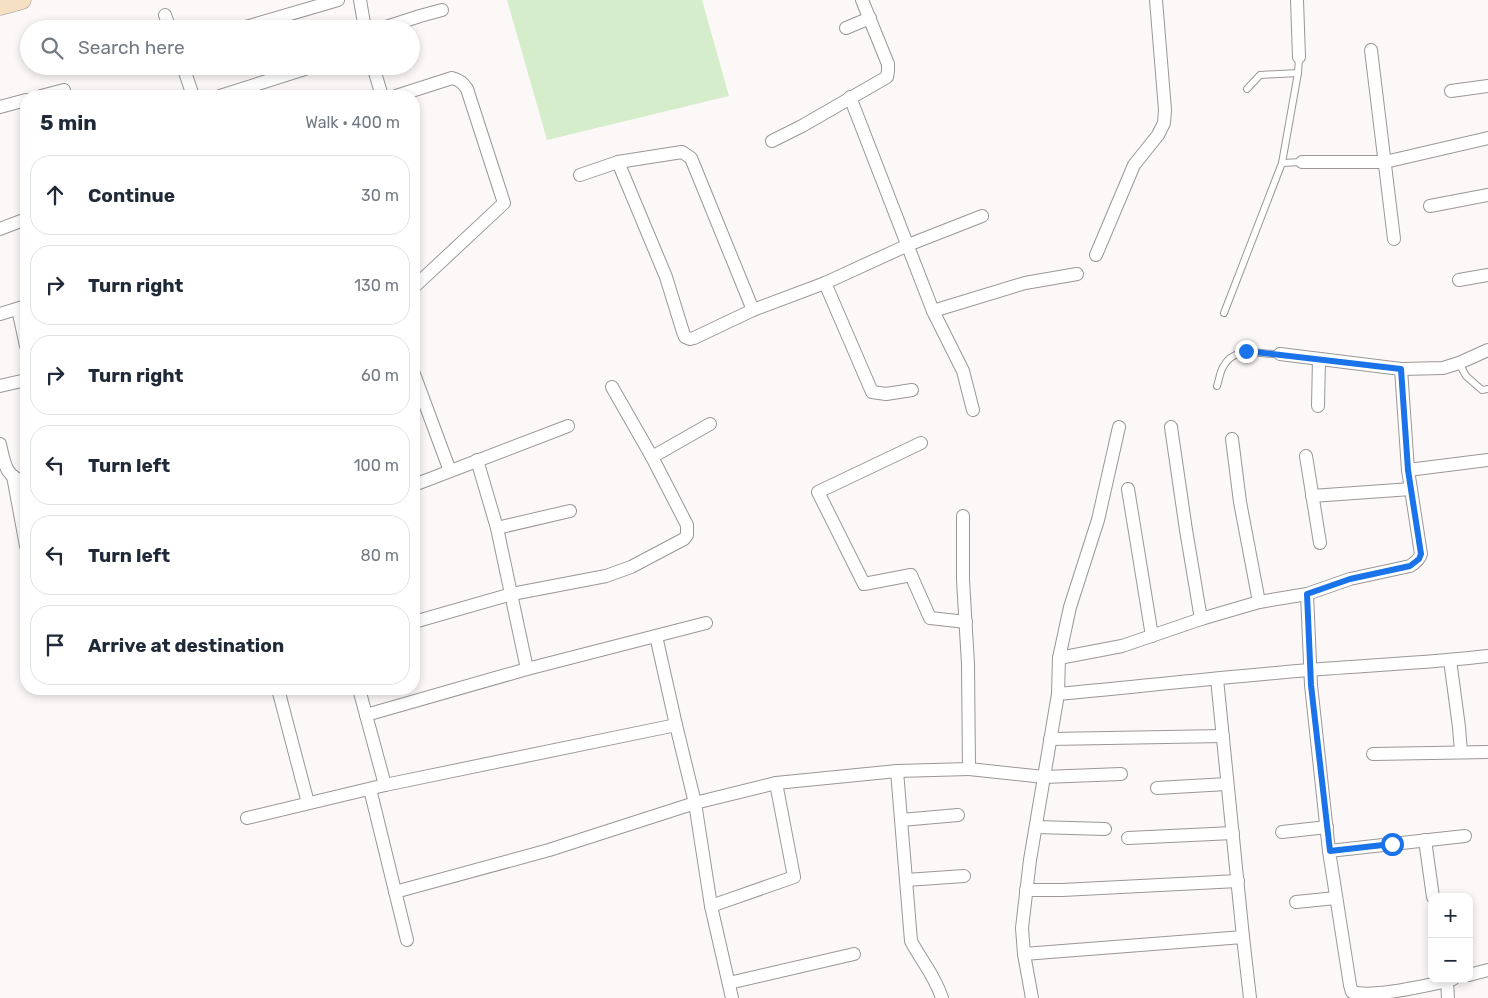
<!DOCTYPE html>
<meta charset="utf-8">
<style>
body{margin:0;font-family:Rubik,sans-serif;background:#f2f2f3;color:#1f2937}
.controls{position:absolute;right:15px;bottom:15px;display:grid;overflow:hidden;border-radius:10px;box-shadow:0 2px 8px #0003}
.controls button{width:45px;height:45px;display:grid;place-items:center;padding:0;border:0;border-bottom:1px solid #e0e1e3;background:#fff;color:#1f2937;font:25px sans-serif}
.stop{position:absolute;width:15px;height:15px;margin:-11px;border:4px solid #1a73e8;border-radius:50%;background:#fff}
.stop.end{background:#1a73e8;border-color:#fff;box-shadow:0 1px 5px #0008}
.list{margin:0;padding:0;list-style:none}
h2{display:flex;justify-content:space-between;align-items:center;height:65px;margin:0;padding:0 20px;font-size:21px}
h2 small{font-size:16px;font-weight:400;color:#747a83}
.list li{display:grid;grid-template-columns:32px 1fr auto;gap:15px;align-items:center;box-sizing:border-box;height:80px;margin:0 10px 10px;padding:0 10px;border:1px solid #e0e1e3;border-radius:20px}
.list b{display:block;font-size:19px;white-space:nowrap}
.list em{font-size:16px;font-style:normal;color:#747a83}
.icon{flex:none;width:28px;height:28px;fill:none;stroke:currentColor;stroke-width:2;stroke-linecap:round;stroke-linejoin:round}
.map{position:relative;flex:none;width:1488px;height:998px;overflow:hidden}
.search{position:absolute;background:#fff;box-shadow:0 2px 8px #0003;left:20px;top:20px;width:400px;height:55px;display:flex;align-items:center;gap:12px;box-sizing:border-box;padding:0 18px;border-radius:28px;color:#747a83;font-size:19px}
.panel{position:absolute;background:#fff;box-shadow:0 2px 8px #0003;left:20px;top:90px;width:400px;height:605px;border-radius:20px}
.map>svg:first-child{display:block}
.green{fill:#d5edcb}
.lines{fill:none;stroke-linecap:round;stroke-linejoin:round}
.lane-casing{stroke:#9a9796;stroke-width:8}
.street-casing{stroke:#9a9796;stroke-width:14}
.secondary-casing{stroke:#9a9796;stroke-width:19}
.lane{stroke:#fff;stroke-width:6}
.street{stroke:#fff;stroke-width:12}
.secondary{stroke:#f6e0c3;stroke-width:18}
.route{stroke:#1a73e8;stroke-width:6}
</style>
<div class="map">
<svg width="1488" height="998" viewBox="0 0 1488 998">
<rect width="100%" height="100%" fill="#fcf8f7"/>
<polygon class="green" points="507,0 702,0 729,96 547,140"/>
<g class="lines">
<g class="lane-casing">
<g id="lane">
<polyline points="1247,89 1260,75 1298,73"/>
<polyline points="1282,163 1302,162"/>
<polyline points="1224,313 1282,163 1298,73 1299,57"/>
<polyline points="1459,363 1466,376 1482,390 1488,389"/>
<path d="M1217 386C1219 380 1220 372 1223 367 1235 344 1260 355 1280 354"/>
</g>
</g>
<g class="street-casing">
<g id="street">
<polyline points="360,0 365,29"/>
<polyline points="1297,0 1299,57"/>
<polyline points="165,15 170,29"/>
<polyline points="846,28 870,18"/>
<polyline points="239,29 338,0"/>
<polyline points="380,29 420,16 442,10"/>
<polyline points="1371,50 1394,239"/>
<polyline points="183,66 193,96"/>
<polyline points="373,66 382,96"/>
<polyline points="1451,91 1488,86"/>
<polyline points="41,96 64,90"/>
<polyline points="220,96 314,66"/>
<path d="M396 96 452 78C460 80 463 83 467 89L504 203 414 287"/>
<polyline points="850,97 933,311 963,371 973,410"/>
<polyline points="0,107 26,100"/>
<polyline points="772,141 802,126 887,77 888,71 888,64 862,0"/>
<polyline points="618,162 666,277 683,332 685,337 690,339 694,338 753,310 825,283 908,245 982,216"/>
<polyline points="1302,162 1385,162 1488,138"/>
<polyline points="580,175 618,162 682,152 691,158 753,310"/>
<polyline points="1430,206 1488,195"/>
<polyline points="0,229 26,219"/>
<polyline points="1096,255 1134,165 1158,135 1164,123 1165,110 1156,0"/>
<polyline points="1459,280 1488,275"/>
<polyline points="825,283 872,392 886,394 912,390"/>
<polyline points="18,309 26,346"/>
<polyline points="933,311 1025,283 1077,274"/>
<polyline points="0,314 26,306"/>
<polyline points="1280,354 1401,369 1408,470 1488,460"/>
<polyline points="1401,369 1443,368 1459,363 1488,350"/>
<polyline points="414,374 450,471"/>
<polyline points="0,386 26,380"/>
<polyline points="1318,406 1319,359"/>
<polyline points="921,443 818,492 864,584 911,575 930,618 966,622"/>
<path d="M0 444C4 461 5 479 26 481"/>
<polyline points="1306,456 1320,543"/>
<polyline points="652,457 710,424"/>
<polyline points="477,460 497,528 527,669"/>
<polyline points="13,476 26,546"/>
<polyline points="414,485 568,426"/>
<polyline points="1128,489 1152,636"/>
<polyline points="1312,496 1411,489"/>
<polyline points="497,528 570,511"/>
<polyline points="1307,594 1311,685 1329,851"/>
<path d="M1259 602 1307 594 1350 579 1410 566C1415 563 1419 560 1421 554L1408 470"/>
<polyline points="1201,619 1259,602 1240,502 1232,439"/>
<polyline points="414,622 512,594 606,576 631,567 684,539 687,535 687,525 652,457 612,387"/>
<polyline points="656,636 676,725"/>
<polyline points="1059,658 1122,646 1201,619 1186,530 1171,427"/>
<polyline points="1450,660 1459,727 1461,752"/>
<path d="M1217 679 1243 937 1024 954 1022 928 1030 860 1058 694C1142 686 1226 677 1309 670 1369 665 1429 663 1488 656"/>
<polyline points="278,689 308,803"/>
<polyline points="359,689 385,785"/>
<polyline points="1058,694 1059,658 1070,607 1098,520 1119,427"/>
<polyline points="366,715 527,669 706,623"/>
<polyline points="1050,739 1223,736"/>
<polyline points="1373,754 1488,752"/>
<polyline points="969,769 1044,777 1121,774"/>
<path d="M897 771 911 941C922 962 934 974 942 998"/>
<polyline points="1157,788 1227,784"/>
<polyline points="370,789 407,940"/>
<polyline points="247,818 385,785 676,725 695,803 711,906 732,998"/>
<polyline points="901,820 958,815"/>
<polyline points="1036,827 1105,829"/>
<polyline points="1282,832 1327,827"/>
<polyline points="1128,838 1233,833"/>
<polyline points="1425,840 1433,897"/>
<polyline points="906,880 964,876"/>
<polyline points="1026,890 1062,890 1238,881"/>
<polyline points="395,892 549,850 695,803 776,783 897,771 969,769 968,664 963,580 963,516"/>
<polyline points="1296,902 1336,898"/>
<polyline points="711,906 794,877 776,783"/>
<polyline points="1243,937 1250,998"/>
<polyline points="1024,954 1032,998"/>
<polyline points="1469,975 1488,970"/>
<path d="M1447 981C1423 986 1373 998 1352 992L1350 985 1329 851 1465 836"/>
<polyline points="729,983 854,954"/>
<polyline points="1448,998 1447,981 1453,979"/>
</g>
</g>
<g class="secondary-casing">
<polyline id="secondary" points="0,6 22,0"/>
</g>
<use href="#lane" class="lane"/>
<use href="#street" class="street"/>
<use href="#secondary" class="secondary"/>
</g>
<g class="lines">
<polyline class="route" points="1246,351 1401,369 1408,470 1421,554 1419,559 1410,566 1350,579 1307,594 1311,685 1330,851 1392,844"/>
</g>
</svg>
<div class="controls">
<button>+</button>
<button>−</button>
</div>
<div class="stop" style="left:1392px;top:844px"></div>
<div class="stop end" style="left:1246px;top:351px"></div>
<div class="search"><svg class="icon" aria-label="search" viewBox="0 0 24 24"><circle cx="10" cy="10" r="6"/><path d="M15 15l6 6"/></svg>Search here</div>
<section class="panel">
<h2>5 min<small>Walk · 400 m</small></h2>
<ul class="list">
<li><svg class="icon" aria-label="ahead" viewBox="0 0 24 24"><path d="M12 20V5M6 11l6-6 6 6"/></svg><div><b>Continue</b></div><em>30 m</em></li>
<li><svg class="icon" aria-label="right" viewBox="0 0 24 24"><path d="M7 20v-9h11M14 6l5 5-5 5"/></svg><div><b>Turn right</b></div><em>130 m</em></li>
<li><svg class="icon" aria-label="right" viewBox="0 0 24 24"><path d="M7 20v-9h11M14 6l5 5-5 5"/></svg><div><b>Turn right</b></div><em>60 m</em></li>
<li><svg class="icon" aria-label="left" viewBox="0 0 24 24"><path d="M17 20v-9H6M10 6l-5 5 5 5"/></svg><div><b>Turn left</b></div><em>100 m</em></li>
<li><svg class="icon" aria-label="left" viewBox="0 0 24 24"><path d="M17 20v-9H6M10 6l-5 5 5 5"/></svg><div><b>Turn left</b></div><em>80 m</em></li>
<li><svg class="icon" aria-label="arrive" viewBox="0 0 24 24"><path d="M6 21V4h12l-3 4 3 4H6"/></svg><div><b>Arrive at destination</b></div></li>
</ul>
</section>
</div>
